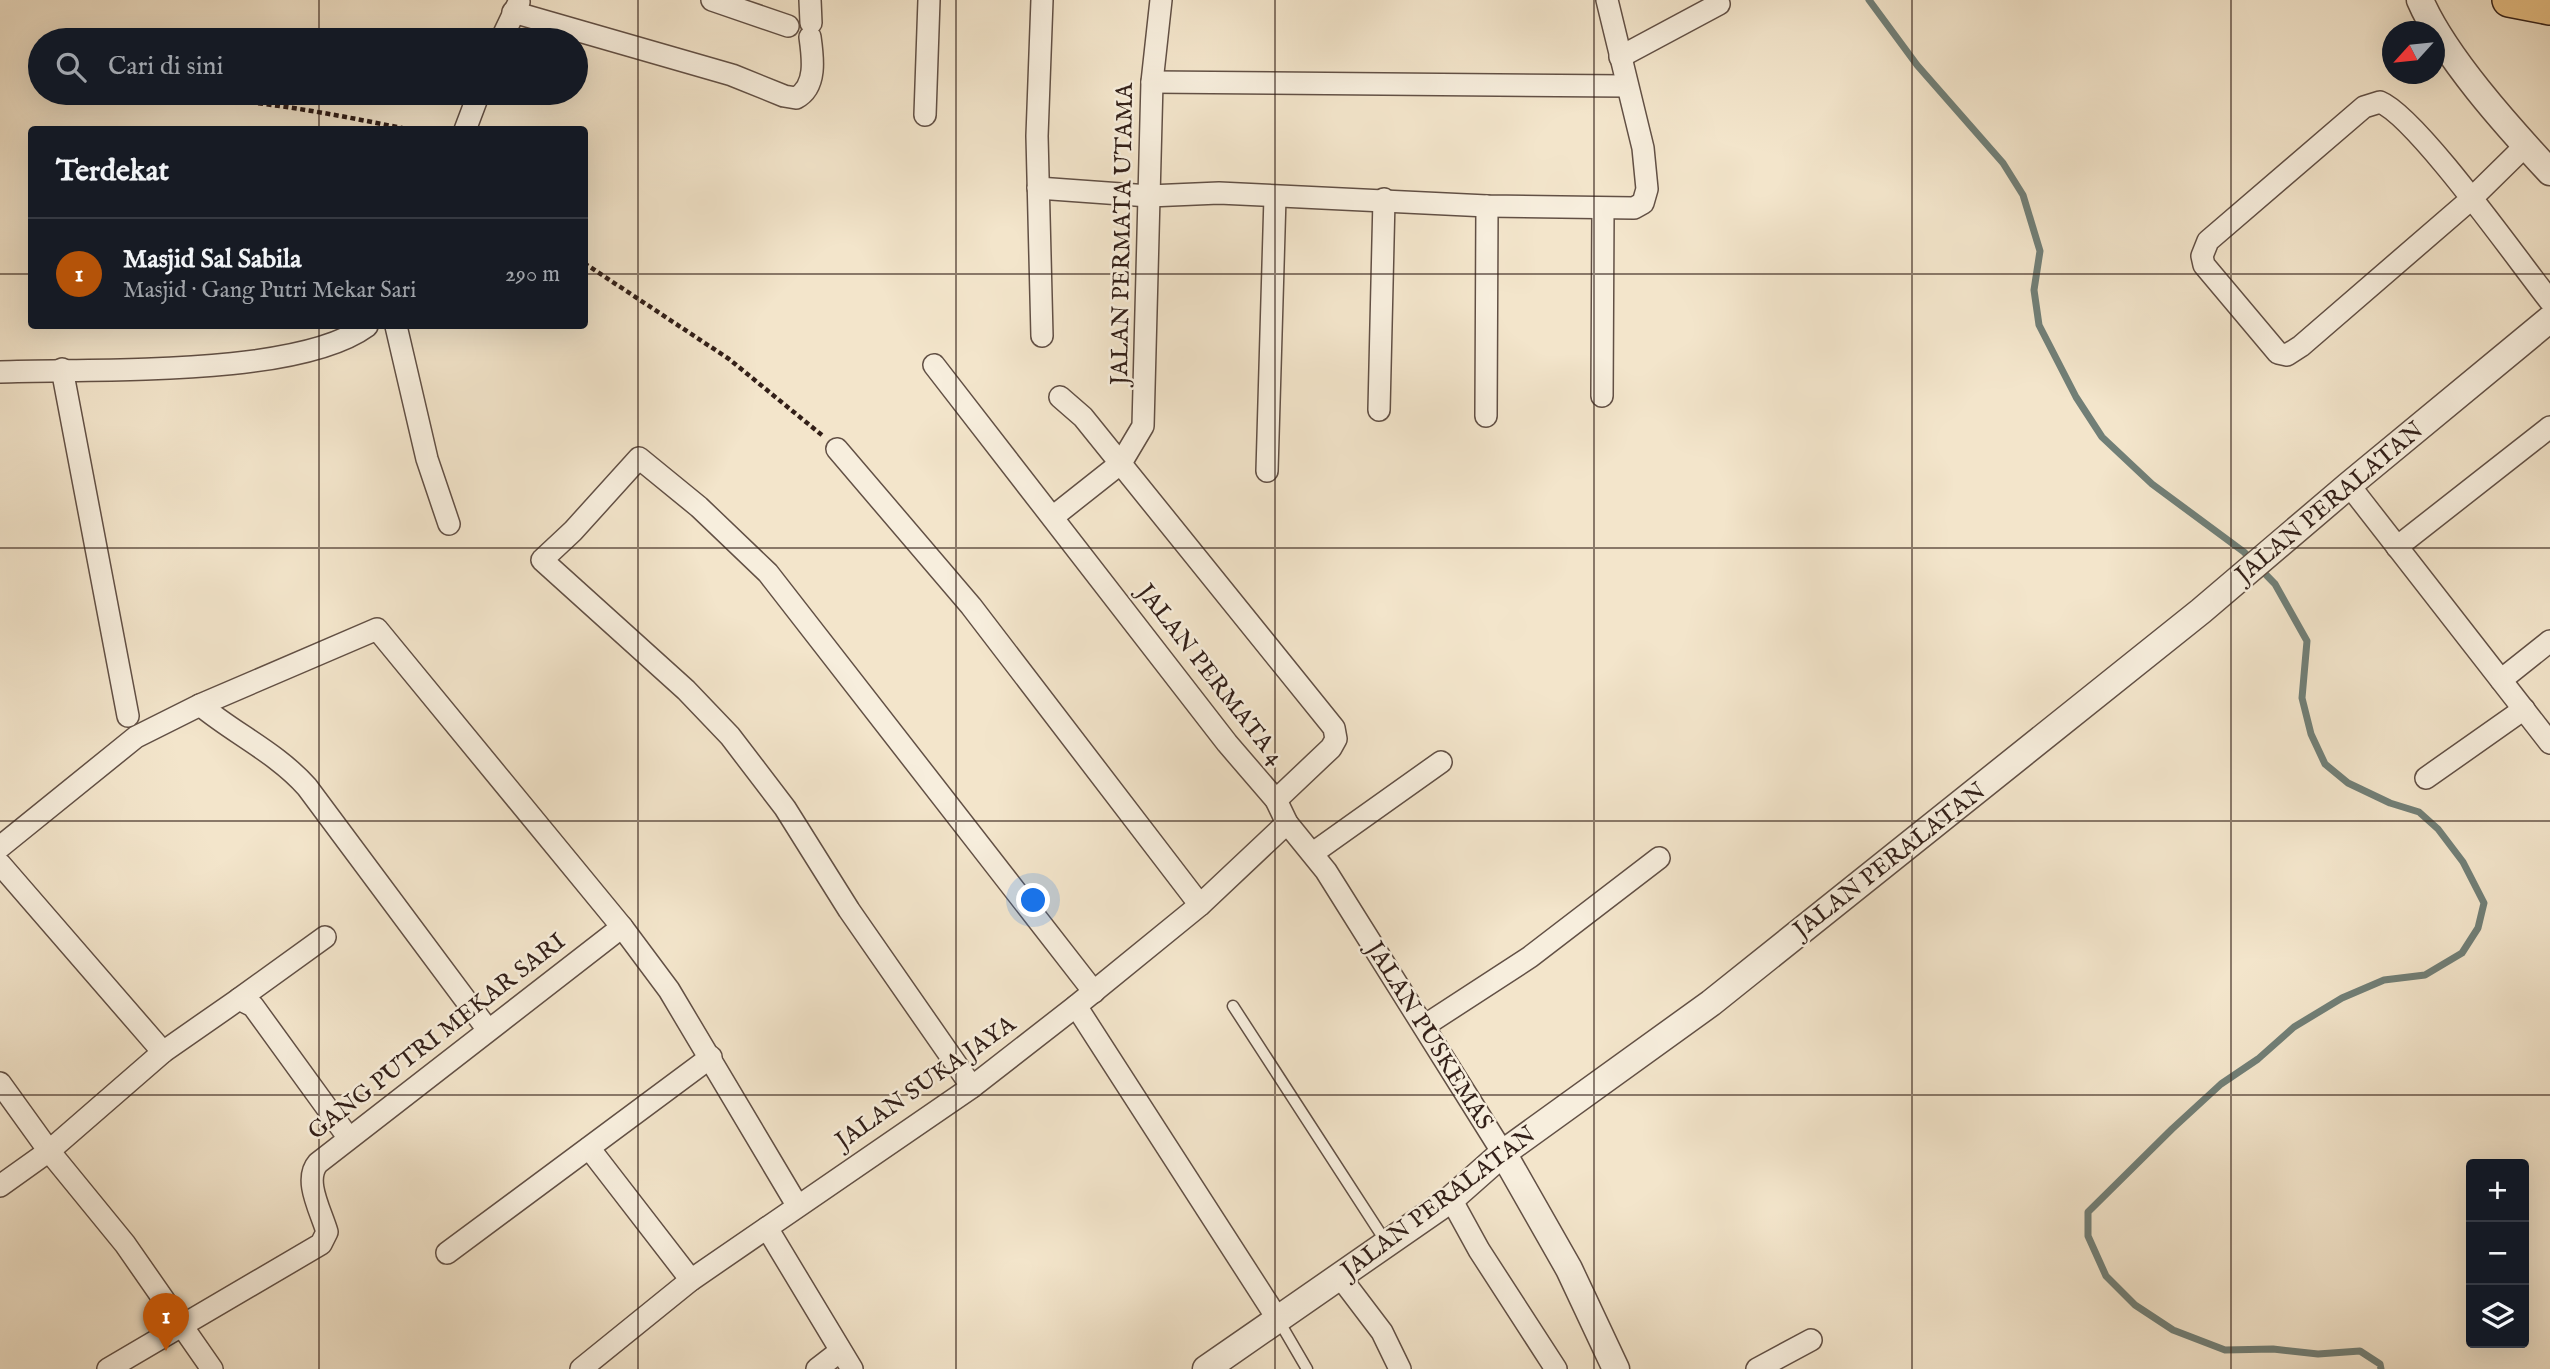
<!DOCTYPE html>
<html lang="id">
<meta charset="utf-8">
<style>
body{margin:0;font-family:"IM FELL English",serif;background:#20242c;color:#f1f3f6}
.controls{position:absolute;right:21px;bottom:21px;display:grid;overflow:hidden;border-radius:7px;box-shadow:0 7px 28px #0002}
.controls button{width:63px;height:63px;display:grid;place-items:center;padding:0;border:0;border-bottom:2px solid #363941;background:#171b24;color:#f1f3f6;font:35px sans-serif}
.compass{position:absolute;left:2382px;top:21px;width:63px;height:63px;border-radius:50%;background:#171b24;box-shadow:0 7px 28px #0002;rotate:243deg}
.you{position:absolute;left:1034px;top:901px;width:24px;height:24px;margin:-18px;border:5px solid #fff;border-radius:50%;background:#1a73e8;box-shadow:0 0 0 10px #1a73e833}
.badge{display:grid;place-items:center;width:46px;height:46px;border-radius:50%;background:#b45309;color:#fff;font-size:23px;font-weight:700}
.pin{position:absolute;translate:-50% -58px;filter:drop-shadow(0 2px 4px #0008)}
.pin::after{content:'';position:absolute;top:37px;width:24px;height:21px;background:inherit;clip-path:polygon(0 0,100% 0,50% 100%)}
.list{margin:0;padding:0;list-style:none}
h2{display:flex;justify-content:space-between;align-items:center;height:91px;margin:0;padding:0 28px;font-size:30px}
h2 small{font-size:23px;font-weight:400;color:#9ea1a6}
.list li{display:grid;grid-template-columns:46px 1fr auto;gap:21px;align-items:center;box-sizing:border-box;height:112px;padding:0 28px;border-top:2px solid #363941}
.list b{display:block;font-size:26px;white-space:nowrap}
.list p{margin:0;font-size:23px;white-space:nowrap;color:#9ea1a6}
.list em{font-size:23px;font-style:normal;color:#9ea1a6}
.icon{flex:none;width:38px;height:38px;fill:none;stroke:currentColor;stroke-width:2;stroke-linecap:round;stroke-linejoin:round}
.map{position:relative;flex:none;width:2550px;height:1369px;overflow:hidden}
.search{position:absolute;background:#171b24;box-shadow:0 7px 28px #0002;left:28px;top:28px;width:560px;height:77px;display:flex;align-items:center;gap:18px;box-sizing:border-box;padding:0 24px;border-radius:38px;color:#9ea1a6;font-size:26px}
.panel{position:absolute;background:#171b24;box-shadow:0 7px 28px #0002;left:28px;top:126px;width:560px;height:203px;border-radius:7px}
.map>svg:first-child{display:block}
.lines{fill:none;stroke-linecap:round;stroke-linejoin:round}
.stream{stroke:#717f77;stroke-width:7}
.service-casing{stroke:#625045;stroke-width:13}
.minor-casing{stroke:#625045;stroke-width:24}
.tertiary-casing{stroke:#625045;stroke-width:29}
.primary-casing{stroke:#321f18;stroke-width:36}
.path{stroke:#321f18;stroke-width:4.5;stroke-dasharray:5 3.5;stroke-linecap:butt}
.service{stroke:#f7eedd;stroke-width:10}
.minor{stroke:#f7eedd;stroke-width:21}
.tertiary{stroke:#f7eedd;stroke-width:26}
.primary{stroke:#eac286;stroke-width:33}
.grid{fill:none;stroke:#321f18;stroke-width:2;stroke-opacity:0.55}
.labels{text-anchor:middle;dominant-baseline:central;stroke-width:5;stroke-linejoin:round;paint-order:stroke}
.street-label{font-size:24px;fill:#321f18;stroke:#f7eedd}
</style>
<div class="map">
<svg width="2550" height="1369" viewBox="0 0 2550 1369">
<rect width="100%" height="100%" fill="#f3e5cb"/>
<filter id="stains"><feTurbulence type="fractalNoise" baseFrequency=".00286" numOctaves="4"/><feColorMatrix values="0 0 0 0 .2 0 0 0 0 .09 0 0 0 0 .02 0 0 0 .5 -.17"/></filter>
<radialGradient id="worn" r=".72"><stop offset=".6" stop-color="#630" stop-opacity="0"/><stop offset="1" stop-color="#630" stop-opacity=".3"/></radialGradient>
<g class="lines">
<polyline class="stream" points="1869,0 1917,65 2003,163 2023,195 2040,251 2034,290 2039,325 2076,397 2102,437 2152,484 2244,552 2275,584 2307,641 2302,698 2311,734 2325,764 2348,783 2390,803 2419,812 2438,829 2463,862 2484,903 2478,928 2462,953 2425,975 2384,980 2342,998 2294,1027 2258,1059 2221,1084 2172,1129 2088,1212 2088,1236 2106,1276 2135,1305 2173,1330 2225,1350 2273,1349 2318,1354 2360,1351 2380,1364 2381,1369"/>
<g class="service-casing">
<g id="service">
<polyline points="1233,1006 1386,1242"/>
<polyline points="1279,1321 1307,1369"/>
</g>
</g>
<g class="minor-casing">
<g id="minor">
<polyline points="712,0 788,26"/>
<polyline points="810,0 811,23"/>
<path d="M513 12 732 75 784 96 796 98C817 87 813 58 810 37"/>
<polyline points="501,40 519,2"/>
<polyline points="1620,57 1719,4"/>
<polyline points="1152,82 1627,86"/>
<polyline points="925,115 929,0"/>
<polyline points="465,130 479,93"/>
<path d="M2525 146 2470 200 2301 346 2287 355 2278 353 2204 265 2202 256 2208 241 2364 107 2380 102C2417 117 2519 262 2550 301"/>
<polyline points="1038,188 1149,196 1219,193 1487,206 1634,208 1643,203 1647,189 1643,148 1607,0"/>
<polyline points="396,326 427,459 449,524"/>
<polyline points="1042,336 1037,136 1042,0"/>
<polyline points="934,365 1227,743 1276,800 1287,823 1326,871 1503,1153"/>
<polyline points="62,369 128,716"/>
<path d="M0 372C90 368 296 378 367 326"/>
<polyline points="1602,396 1603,209"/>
<polyline points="1060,397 1083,417 1334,728 1336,739 1331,748 1276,800"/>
<polyline points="1379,410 1384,199"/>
<polyline points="1486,416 1487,206"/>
<polyline points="837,449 971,606 1200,905"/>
<polyline points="1267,471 1275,197"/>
<polyline points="2349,485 2550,743"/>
<polyline points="1054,516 1121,463 1143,426 1152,82 1161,0"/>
<polyline points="2397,547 2550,427"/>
<polyline points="2501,680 2550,641"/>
<path d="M200 705C235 734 277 753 307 787L488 1030"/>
<polyline points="2426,778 2524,709"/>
<polyline points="0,847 136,737 200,705 377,629 622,927 669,990 797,1205"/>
<polyline points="1313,853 1441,762"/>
<polyline points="0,864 163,1052"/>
<polyline points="239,999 325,937"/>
<polyline points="1076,1006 1279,1321"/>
<polyline points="1424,1026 1530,957 1659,858"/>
<polyline points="0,1083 49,1151 125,1244 212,1369"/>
<polyline points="972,1087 849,910 785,808 730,736 686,690 542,560 573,531 639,458 699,507 768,573 1094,992"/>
<polyline points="589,1148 691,1280"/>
<polyline points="0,1186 49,1151 163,1052 239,999 253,1006 348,1137"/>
<polyline points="1451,1199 1479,1250 1556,1369"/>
<polyline points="767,1228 852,1369"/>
<polyline points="447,1253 711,1057"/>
<polyline points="1341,1278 1382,1332 1400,1369"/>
<path d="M108 1369 321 1244 327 1232C321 1211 303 1180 318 1163L622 927"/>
<polyline points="581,1369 691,1280 972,1087 1076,1006 1200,905 1287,823"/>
<polyline points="817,1369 839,1352"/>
<polyline points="1757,1369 1811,1340"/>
</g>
</g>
<g class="tertiary-casing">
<g id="tertiary">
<path d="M2420 0C2444 56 2508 127 2550 172"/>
<polyline points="1503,1153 1569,1269 1616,1369"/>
<polyline points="1206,1369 1451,1199 1503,1153 1711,1003 2201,611 2349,485 2550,319"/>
</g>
</g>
<g class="primary-casing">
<polyline id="primary" points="2509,0 2550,8"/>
</g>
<g class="path">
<path d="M157 93C187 104 216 98 247 102 303 108 357 119 412 130"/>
<polyline points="584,263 729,359 823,436"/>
</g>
<use href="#service" class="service"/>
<use href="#minor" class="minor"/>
<use href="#tertiary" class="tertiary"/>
<use href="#primary" class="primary"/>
</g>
<path class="grid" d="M319 0V40M638 0V1369M956 0V1369M1275 0V1369M1594 0V1369M1912 0V1369M2231 0V1369M319 93V130M0 274H32M584 274H2550M319 326V1369M0 548H2550M0 821H2550M0 1095H2550"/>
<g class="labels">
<g class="street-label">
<text transform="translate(1123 234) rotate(-89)">JALAN PERMATA UTAMA</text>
<text transform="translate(2330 503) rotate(-40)">JALAN PERALATAN</text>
<text transform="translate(1210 675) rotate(52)">JALAN PERMATA 4</text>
<text transform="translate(1890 861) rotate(-38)">JALAN PERALATAN</text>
<text transform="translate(1429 1036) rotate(58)">JALAN PUSKEMAS</text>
<text transform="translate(437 1037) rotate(-38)">GANG PUTRI MEKAR SARI</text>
<text transform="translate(926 1083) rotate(-35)">JALAN SUKA JAYA</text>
<text transform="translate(1439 1203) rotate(-37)">JALAN PERALATAN</text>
</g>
</g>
<rect width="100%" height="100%" filter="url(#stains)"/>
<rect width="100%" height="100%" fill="url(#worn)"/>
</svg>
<div class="controls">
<button>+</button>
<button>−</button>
<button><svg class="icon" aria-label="layers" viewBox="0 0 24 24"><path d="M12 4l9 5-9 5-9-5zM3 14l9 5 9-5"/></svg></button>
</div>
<svg class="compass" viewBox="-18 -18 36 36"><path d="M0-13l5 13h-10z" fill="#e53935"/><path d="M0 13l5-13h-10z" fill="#9ea1a6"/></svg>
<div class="you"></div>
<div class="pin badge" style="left:166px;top:1351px">1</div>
<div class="search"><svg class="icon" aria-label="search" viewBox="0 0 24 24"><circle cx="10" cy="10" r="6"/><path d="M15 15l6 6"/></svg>Cari di sini</div>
<section class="panel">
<h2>Terdekat<small></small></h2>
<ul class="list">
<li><span class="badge">1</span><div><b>Masjid Sal Sabila</b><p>Masjid · Gang Putri Mekar Sari</p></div><em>290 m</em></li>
</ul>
</section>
</div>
